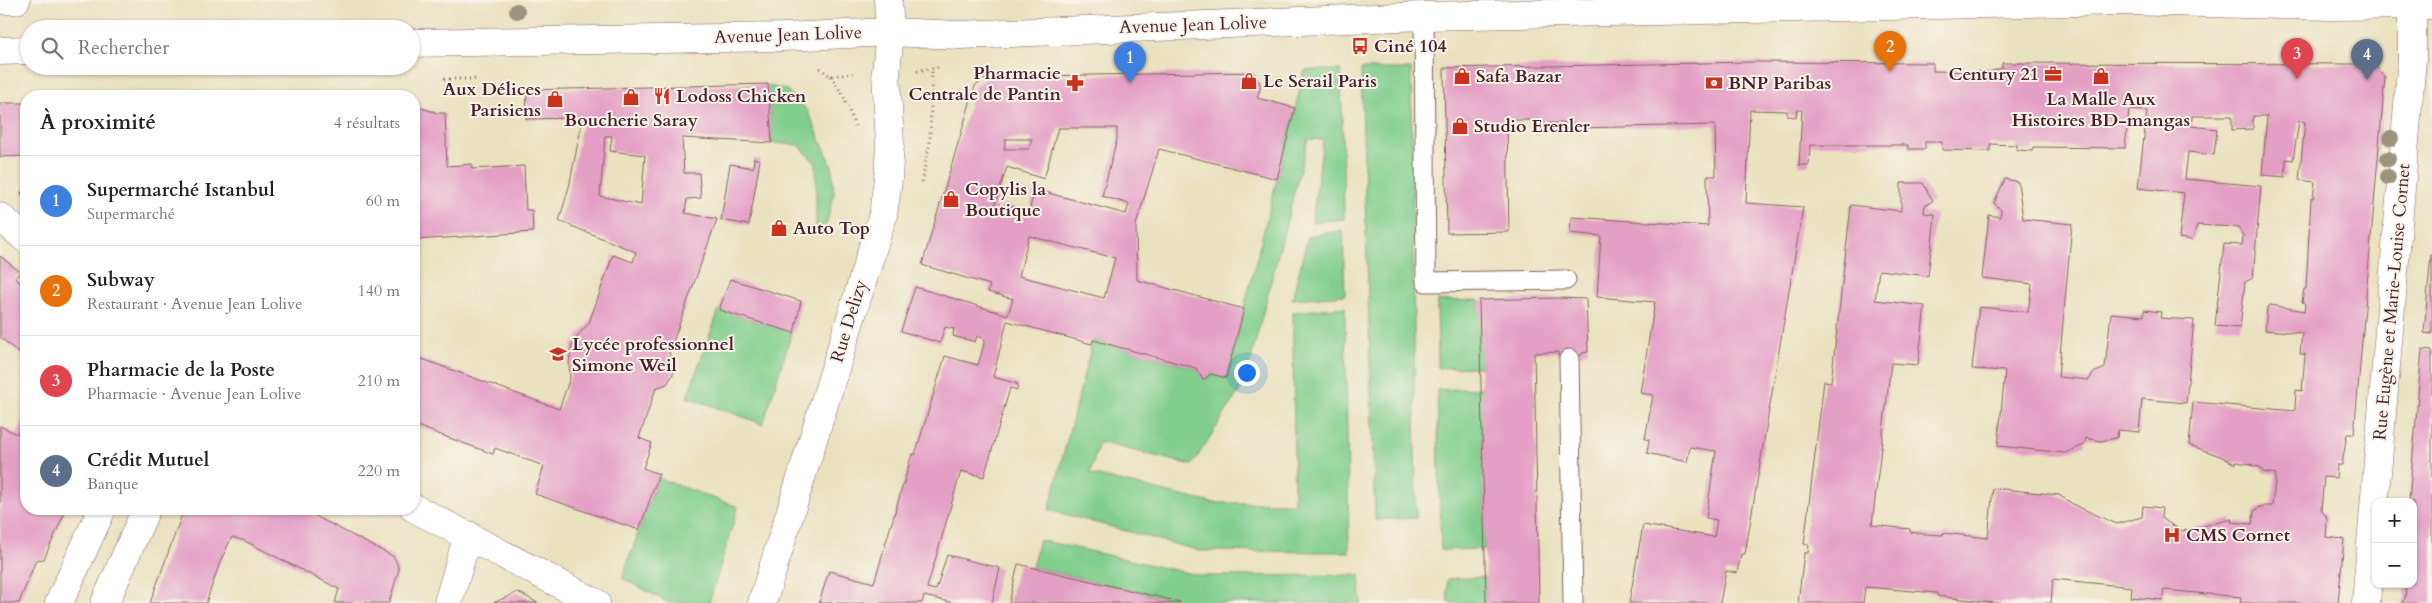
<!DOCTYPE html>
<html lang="fr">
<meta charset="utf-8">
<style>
body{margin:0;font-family:Cardo,serif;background:#f6f6f6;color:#222}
.controls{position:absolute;right:15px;bottom:15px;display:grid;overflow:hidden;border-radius:10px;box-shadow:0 1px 4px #0004}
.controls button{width:45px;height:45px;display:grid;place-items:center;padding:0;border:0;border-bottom:1px solid #e0e0e0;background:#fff;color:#222;font:25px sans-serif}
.you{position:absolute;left:1246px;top:372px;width:18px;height:18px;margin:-12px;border:4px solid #fff;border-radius:50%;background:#1a73e8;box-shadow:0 0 0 8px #1a73e833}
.badge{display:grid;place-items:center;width:32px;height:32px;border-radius:50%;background:#c8321e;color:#fff;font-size:16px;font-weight:700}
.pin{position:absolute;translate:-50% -41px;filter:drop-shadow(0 1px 2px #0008)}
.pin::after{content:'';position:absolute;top:26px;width:18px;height:15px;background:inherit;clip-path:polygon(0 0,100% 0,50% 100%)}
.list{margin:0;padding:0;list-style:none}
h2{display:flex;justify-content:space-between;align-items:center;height:65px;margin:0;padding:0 20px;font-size:21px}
h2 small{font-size:16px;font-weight:400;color:#767676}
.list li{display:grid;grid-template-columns:32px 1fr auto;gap:15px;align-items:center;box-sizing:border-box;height:90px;padding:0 20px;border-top:1px solid #e0e0e0}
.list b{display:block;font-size:19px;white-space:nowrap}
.list p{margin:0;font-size:16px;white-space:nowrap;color:#767676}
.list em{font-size:16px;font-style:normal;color:#767676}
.icon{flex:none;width:28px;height:28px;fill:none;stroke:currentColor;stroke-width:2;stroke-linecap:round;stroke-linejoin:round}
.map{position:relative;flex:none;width:2432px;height:603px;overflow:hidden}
.search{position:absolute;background:#fff;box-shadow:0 1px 4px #0004;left:20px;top:20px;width:400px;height:55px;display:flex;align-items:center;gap:12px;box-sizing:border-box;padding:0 18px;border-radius:28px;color:#767676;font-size:19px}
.panel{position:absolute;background:#fff;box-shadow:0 1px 4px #0004;left:20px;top:90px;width:400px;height:425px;border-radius:20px}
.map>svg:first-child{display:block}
.grass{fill:#81ce8d;stroke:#66765c}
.building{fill:#e49fc5;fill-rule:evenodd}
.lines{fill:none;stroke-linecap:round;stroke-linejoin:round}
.lane-casing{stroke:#82635f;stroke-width:21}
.street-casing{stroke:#82635f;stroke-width:29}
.secondary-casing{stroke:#82635f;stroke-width:29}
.primary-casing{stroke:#82635f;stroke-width:29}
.path{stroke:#82635f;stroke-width:3;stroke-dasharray:1 4;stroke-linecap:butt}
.lane{stroke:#fff;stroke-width:19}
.street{stroke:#fff;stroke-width:28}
.secondary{stroke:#fff;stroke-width:28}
.primary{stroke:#fff;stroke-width:28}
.tree{fill:#9b937e}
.labels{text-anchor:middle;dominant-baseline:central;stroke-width:4;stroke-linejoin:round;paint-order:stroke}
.street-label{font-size:18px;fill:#4a1f2b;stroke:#f7f3e8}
.poi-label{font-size:18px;font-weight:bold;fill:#4a1f2b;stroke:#f7f3e8;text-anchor:start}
</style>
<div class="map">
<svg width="2432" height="603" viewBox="0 0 2432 603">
<rect width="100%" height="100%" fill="#f7f3e8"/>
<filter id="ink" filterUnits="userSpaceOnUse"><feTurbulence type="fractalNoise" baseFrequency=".02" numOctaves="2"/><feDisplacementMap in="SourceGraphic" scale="10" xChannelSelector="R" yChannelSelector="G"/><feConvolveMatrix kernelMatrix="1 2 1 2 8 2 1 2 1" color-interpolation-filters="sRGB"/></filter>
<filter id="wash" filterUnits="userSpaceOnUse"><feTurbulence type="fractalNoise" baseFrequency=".0096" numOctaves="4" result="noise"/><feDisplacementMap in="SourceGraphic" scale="20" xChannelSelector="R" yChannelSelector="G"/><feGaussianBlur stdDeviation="1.12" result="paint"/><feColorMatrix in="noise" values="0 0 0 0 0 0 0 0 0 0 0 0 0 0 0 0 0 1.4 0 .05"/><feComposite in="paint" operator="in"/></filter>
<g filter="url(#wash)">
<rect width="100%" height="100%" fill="#eae1bf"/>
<g class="grass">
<polygon points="1361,69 1411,69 1416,518 1375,520"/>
<polygon points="1305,70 1341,70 1344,219 1312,222 1323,140 1308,139 1245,382 1192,465 1099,442 1090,474 1212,503 1294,503 1293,312 1345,307 1349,552 1200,551 1049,510 1093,340 1196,368 1203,380 1211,374 1226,378"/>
<polygon points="768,86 785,89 807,110 832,166 834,194 826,225 816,227 816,164 799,145 772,143"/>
<polygon points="1343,231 1345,295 1292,299 1308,236"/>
<polygon points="1479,300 1481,367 1438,368 1437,301"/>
<polygon points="719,310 792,332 763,424 687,397"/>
<polygon points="1482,388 1485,549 1441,550 1437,390"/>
<polygon points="658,478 738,507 709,603 669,603 622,578"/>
<polygon points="1039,540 1202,576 1360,575 1361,603 1184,603 1032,567"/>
<polygon points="1486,577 1486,603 1448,603 1447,579"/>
</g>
<g id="blocks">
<g class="building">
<polygon points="1752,62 1933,63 1933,71 1989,72 2002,68 2002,63 2374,64 2385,77 2354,434 2347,434 2342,465 2337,465 2336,478 2324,477 2321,511 2326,515 2327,520 2326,537 2344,539 2338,603 2240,603 2241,597 2164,590 2162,600 2131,597 2132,587 2053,579 2051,603 1994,603 1937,596 1937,593 1865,587 1863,603 1798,603 1804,553 1808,553 1809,545 1804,544 1824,381 1831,382 1851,205 1901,211 1901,183 1923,183 1933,201 1925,205 1924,213 1935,214 1934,225 1928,276 1879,270 1875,300 1925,306 1918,365 1891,363 1872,525 1910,529 1910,532 1926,534 1943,535 1943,533 1988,538 1993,488 2059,495 2076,506 2117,524 2142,517 2143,506 2162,508 2161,518 2182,531 2232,519 2231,522 2252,524 2254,512 2258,508 2263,506 2272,506 2276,474 2263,472 2260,467 2251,465 2252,464 2235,462 2235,464 2220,456 2189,445 2193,402 2295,411 2296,390 2302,391 2305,354 2300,354 2302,333 2265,330 2267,307 2270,305 2304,311 2305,304 2302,302 2304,289 2306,289 2311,198 2313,198 2315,182 2299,180 2305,122 2299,121 2293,160 2286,159 2285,177 2262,175 2267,116 2253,116 2253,129 2232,130 2232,116 2192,116 2191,126 2217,129 2214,155 2188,152 2185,179 2261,186 2253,278 2245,282 2240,328 2215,326 2224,244 2242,245 2243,236 2238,227 2197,225 2192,240 2179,238 2184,193 2138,188 2147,111 2129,110 2125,148 2033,147 2032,151 2017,150 2017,145 1990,144 1990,151 1942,150 1942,142 1925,142 1925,149 1908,149 1908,145 1810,145 1809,165 1799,165 1802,110 1797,110 1796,117 1787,116 1787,111 1750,110 1746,203 1803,207 1745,554 1741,554 1737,573 1726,571 1720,603 1629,603 1643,525 1714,537 1717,520 1706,518 1716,451 1690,447 1687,462 1647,453 1649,440 1645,439 1653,395 1640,393 1655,302 1597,297 1601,236 1570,233 1571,217 1708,226 1707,176 1716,176 1715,125 1574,128 1573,123 1541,123 1542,120 1507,120 1509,232 1447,233 1444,68"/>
<path d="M1253 72 1261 86 1257 98 1295 108 1277 179 1159 149 1136 225 1137 280 1244 309 1226 378 1211 374 1203 380 1196 368 1093 340 1092 344 1007 321 993 377 1018 384 1017 390 1010 388 984 477 961 471 927 588 936 590 947 555 1000 568 992 603H954L924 596 922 603H819L829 571 874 583 912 454 915 455 945 356 978 365 981 355 985 339 977 336 975 342 953 336 954 329 945 327 940 343 901 331 915 287 1008 315 1013 299 988 292 990 285 922 265 975 86 988 77ZM1058 128H1117V139L1102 196 1129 204 1126 214 1041 191 1034 192 1029 212 1003 204 1002 209 994 207 1007 167 1044 179ZM1006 139H1032L1029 149H1004ZM1029 236 1115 258 1104 298 1019 276Z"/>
<path d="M768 84 772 143 682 138 684 173H699L701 198 687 199 685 213 717 219 669 353 674 364 673 374 667 384 656 388 639 438 652 443 643 468 659 474 639 530 535 494 544 466 495 448 493 454 414 425V356L559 409 570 378 569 362 572 346 579 334 589 323 613 255 633 262 636 252 559 221 569 187 583 118 526 119 527 90ZM605 136H612L610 151 645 155 641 205 600 196Z"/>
<polygon points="0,103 26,103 26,156 0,157"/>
<polygon points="414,106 435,112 435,113 445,113 447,166 472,164 472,169 524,166 526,210 532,210 533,232 416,240"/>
<polygon points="754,158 760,160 749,225 721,220 730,164 753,168"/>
<polygon points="2005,179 2018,182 2023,219 2072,224 2058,377 2089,380 2093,373 2105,368 2111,313 2144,316 2144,310 2161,312 2160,318 2194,320 2186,403 2142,399 2139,432 2118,430 2117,438 2101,441 2086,438 2084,445 2065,453 1998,446 2005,371 1972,369 1979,307 2028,312 2032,284 1982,278 1989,215 2000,217 2001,210 1994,203"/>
<polygon points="26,187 26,197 21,193"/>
<polygon points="2431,254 2432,254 2432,334 2424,333"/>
<polygon points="0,256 20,272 15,278 26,288 26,359 0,337"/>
<polygon points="730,279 801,301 794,333 719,310"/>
<polygon points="1558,298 1586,299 1588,352 1582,353 1582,355 1558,356 1558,352 1534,353 1539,603 1486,603 1479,300"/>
<polygon points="2422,349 2432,350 2432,603 2401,603 2405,599 2406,584 2413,584 2413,502 2409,502"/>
<polygon points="26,412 26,509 59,509 58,510 65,512 44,559 36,560 19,603 0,603 0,426 17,434"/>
<polygon points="184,509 302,509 394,557 399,569 389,603 335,603 339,589 245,541 232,537 220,562 206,603 150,603"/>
<polygon points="1018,564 1180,602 1180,603 1009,603"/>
<polygon points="518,592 538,603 493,603"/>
</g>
</g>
</g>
<g filter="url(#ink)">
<use href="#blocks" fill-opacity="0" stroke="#82635f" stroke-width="1"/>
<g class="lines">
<g class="lane-casing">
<g id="lane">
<polyline points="1424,16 1426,282 1566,280"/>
<polyline points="1569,359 1573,603"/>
</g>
</g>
<g class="street-casing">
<g id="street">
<polyline points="59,603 102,509"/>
<polyline points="105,603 146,509"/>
<polyline points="448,603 468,535"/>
<polyline points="2366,603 2412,58 2412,0"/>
</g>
</g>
<g class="secondary-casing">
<g id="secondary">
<polyline points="0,217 26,239"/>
<polyline points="414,508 596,603"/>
<polyline points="762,603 883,215 888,179 890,144 886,72 890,32 888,0"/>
</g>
</g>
<g class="primary-casing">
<g id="primary">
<polyline points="0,0 16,0"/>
<polyline points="411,43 783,37 890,32 960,35 1424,16 2124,1 2330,6 2432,5"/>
<polyline points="0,51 29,50"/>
</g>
</g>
<g class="path">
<polyline points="55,68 110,66"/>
<polyline points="820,68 830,76 853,74"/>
<polyline points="917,71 940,67"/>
<polyline points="831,76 843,95 855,126"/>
<polyline points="444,79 475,79"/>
<polyline points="922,182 930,141 932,70"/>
</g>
<use href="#lane" class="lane"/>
<use href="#street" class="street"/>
<use href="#secondary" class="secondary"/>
<use href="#primary" class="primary"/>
</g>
<g class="tree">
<circle cx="517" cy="11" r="8"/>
<circle cx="2391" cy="138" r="8"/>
<circle cx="2388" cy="159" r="8"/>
<circle cx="2388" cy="177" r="8"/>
</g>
</g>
<defs>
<g id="bus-bare" transform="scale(1.35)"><path d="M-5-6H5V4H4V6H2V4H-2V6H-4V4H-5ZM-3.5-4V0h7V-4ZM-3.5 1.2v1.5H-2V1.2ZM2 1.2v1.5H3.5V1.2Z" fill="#c8321e" stroke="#f7f3e8" stroke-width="2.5" paint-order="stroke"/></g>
<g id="office-bare" transform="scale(1.35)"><path d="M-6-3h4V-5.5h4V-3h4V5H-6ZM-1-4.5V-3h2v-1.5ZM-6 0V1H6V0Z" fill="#c8321e" stroke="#f7f3e8" stroke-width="2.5" paint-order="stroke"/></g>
<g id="shop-bare" transform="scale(1.35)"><path d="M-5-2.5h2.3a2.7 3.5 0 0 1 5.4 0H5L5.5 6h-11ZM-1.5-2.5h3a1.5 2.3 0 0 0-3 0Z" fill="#c8321e" stroke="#f7f3e8" stroke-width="2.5" paint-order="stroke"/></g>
<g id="pharmacy-bare" transform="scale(1.35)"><path d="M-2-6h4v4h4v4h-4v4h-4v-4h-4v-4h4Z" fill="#c8321e" stroke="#f7f3e8" stroke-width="2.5" paint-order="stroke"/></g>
<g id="bank-bare" transform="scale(1.35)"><path d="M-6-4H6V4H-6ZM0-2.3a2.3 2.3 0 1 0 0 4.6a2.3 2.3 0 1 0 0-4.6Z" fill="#c8321e" stroke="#f7f3e8" stroke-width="2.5" paint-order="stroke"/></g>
<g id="restaurant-bare" transform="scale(1.35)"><path d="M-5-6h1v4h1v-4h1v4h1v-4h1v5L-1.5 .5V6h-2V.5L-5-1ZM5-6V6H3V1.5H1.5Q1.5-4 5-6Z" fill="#c8321e" stroke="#f7f3e8" stroke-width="2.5" paint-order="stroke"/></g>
<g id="school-bare" transform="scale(1.35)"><path d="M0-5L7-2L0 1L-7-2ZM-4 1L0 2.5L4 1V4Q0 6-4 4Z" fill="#c8321e" stroke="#f7f3e8" stroke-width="2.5" paint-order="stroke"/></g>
<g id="hospital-bare" transform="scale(1.35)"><path d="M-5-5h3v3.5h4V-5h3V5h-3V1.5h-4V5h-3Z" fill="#c8321e" stroke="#f7f3e8" stroke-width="2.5" paint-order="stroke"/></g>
</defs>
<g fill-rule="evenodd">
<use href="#bus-bare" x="1360" y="46"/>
<use href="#office-bare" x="2053" y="74"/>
<use href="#shop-bare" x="1462" y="76"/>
<use href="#shop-bare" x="2101" y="76"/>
<use href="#shop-bare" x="1249" y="81"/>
<use href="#pharmacy-bare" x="1075" y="83"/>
<use href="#bank-bare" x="1714" y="83"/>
<use href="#restaurant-bare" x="662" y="96"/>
<use href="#shop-bare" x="631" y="97"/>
<use href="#shop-bare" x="555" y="99"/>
<use href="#shop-bare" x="1460" y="126"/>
<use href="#shop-bare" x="951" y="199"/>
<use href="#shop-bare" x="779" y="228"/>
<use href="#school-bare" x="558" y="354"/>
<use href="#hospital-bare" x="2172" y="535"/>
</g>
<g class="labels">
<g class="street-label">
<text transform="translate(1193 25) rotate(-2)">Avenue Jean Lolive</text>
<text transform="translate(788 35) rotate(-2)">Avenue Jean Lolive</text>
<text transform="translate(2392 302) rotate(-85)">Rue Eugène et Marie-Louise Cornet</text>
<text transform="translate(849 321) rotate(-73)">Rue Delizy</text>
</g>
<g class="poi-label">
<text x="1374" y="46">Ciné 104</text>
<text x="1061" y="73" text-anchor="end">Pharmacie<tspan x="1061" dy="21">Centrale de Pantin</tspan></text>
<text x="2039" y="74" text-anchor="end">Century 21</text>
<text x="1476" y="76">Safa Bazar</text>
<text x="1263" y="81">Le Serail Paris</text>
<text x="1728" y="83">BNP Paribas</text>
<text x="541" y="89" text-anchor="end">Aux Délices<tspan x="541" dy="21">Parisiens</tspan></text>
<text x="676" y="96">Lodoss Chicken</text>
<text x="2101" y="99" text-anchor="middle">La Malle Aux<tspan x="2101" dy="21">Histoires BD-mangas</tspan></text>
<text x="631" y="120" text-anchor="middle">Boucherie Saray</text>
<text x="1474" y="126">Studio Erenler</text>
<text x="965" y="189">Copylis la<tspan x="965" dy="21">Boutique</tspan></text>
<text x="793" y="228">Auto Top</text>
<text x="572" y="344">Lycée professionnel<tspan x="572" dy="21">Simone Weil</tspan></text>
<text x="2186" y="535">CMS Cornet</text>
</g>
</g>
</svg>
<div class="controls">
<button>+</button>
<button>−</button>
</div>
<div class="you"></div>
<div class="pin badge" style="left:1130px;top:83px;background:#3f7fe0">1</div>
<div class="pin badge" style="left:1890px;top:72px;background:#e8710a">2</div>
<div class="pin badge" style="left:2297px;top:79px;background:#e0444e">3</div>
<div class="pin badge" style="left:2367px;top:80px;background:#5c6f8a">4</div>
<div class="search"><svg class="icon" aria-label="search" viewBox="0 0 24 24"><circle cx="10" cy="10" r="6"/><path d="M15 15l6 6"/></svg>Rechercher</div>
<section class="panel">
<h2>À proximité<small>4 résultats</small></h2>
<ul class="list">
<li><span class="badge" style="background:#3f7fe0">1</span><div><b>Supermarché Istanbul</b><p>Supermarché</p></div><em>60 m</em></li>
<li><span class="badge" style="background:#e8710a">2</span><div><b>Subway</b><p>Restaurant · Avenue Jean Lolive</p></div><em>140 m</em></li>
<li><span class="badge" style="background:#e0444e">3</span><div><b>Pharmacie de la Poste</b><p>Pharmacie · Avenue Jean Lolive</p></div><em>210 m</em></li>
<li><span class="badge" style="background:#5c6f8a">4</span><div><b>Crédit Mutuel</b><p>Banque</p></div><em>220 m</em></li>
</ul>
</section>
</div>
